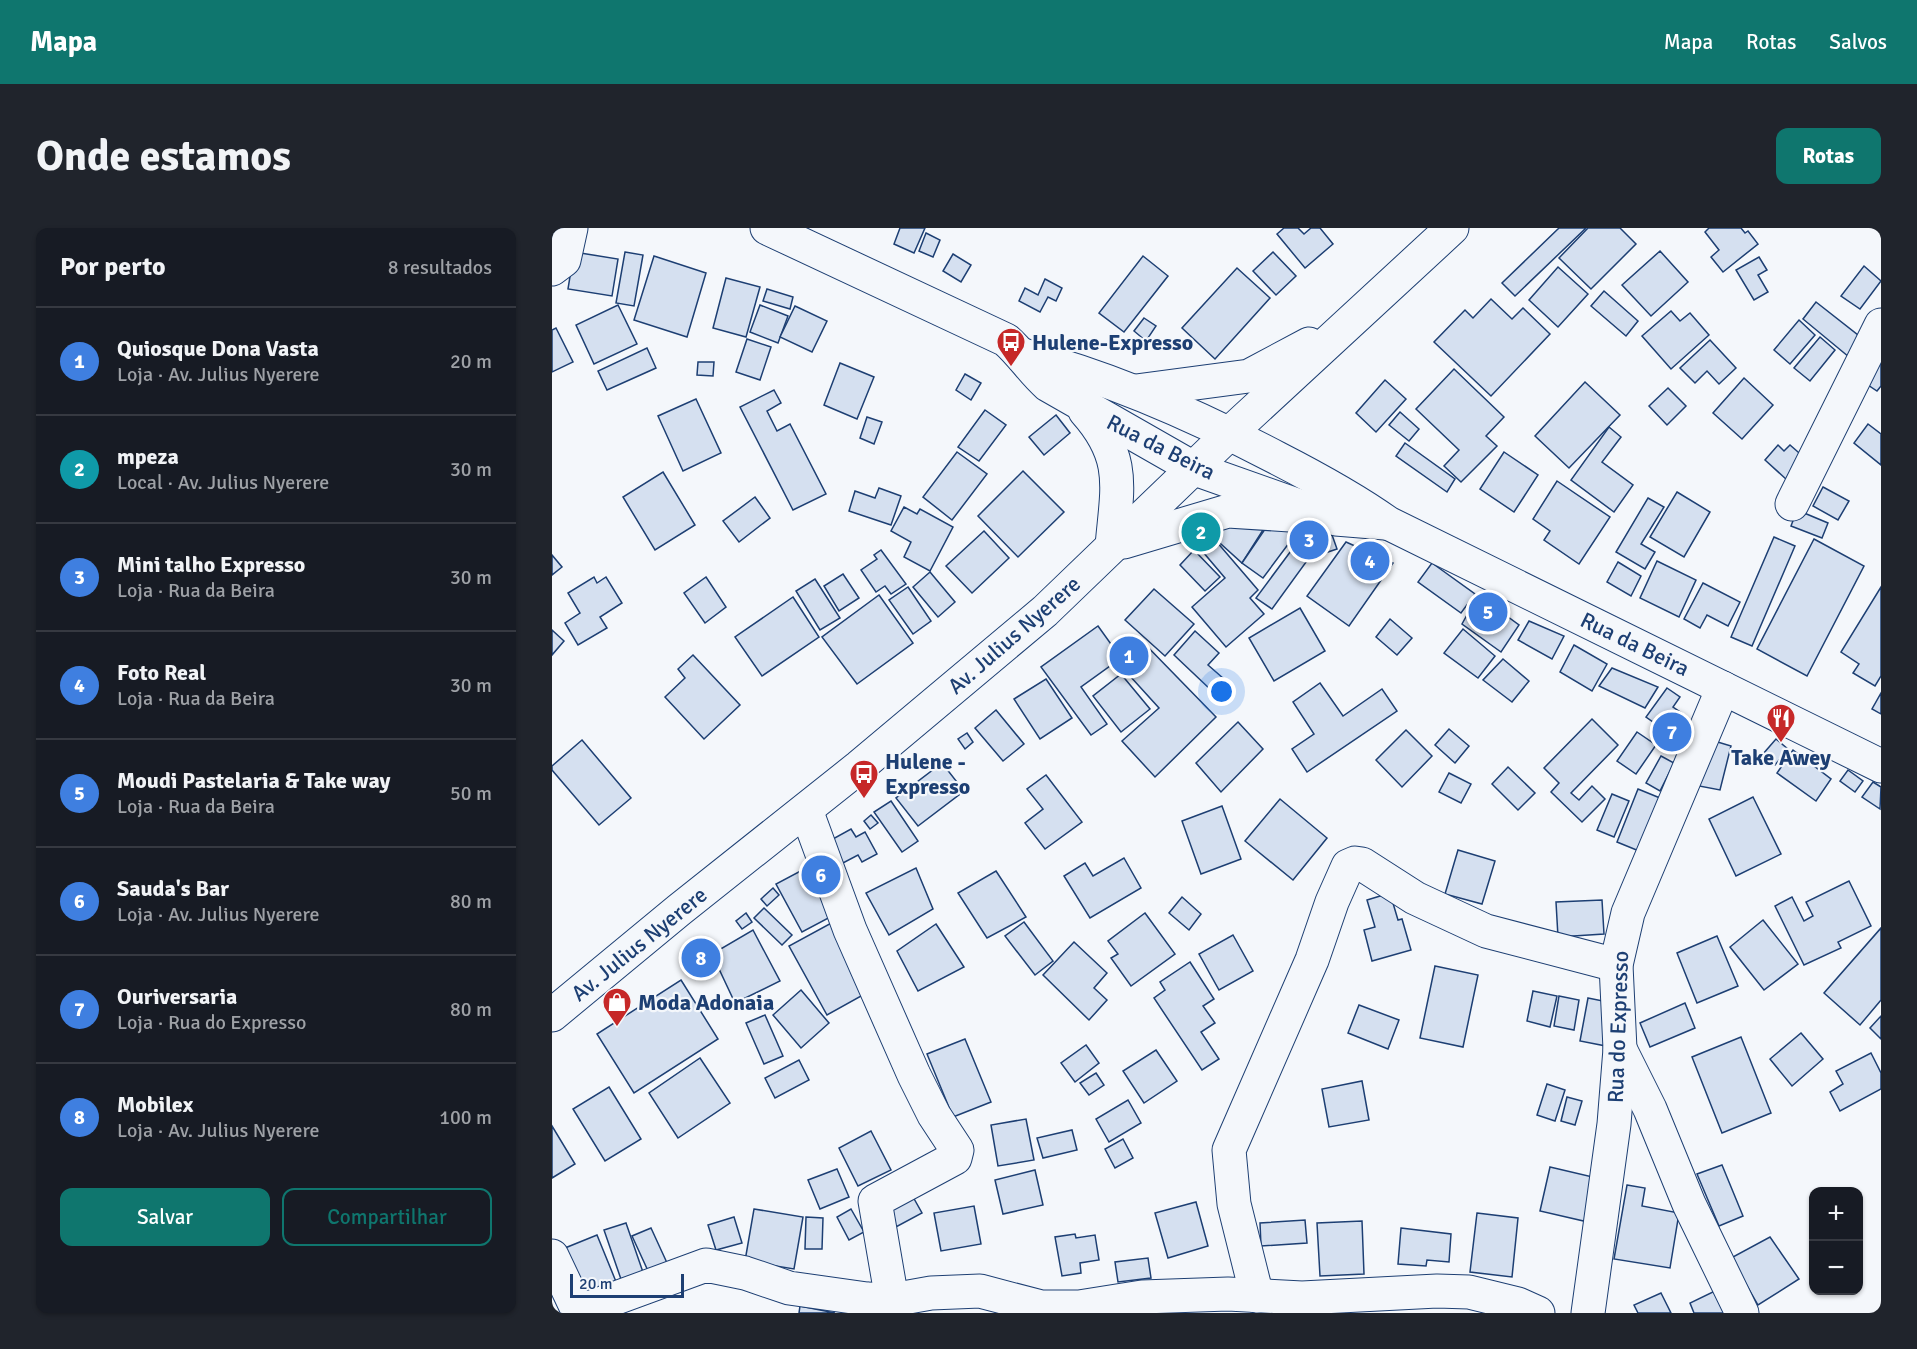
<!DOCTYPE html>
<html lang="pt">
<meta charset="utf-8">
<style>
body{margin:0;font-family:Signika,sans-serif;background:#20242c;color:#f1f3f6}
.controls{position:absolute;right:18px;bottom:18px;display:grid;overflow:hidden;border-radius:12px;box-shadow:0 2px 4px #0004}
.controls button{width:54px;height:54px;display:grid;place-items:center;padding:0;border:0;border-bottom:2px solid #363941;background:#171b24;color:#f1f3f6;font:30px sans-serif}
.scale{position:absolute;left:18px;bottom:15px;width:114px;box-sizing:border-box;padding-left:6px;border:3px solid #1d3f73;border-top:0;font-size:16px;line-height:21px;white-space:nowrap;color:#1d3f73;-webkit-text-stroke:4px #f4f7fb;paint-order:stroke}
.you{position:absolute;left:670px;top:464px;width:21px;height:21px;margin:-15px;border:4px solid #fff;border-radius:50%;background:#1a73e8;box-shadow:0 0 0 9px #1a73e833}
.badge{display:grid;place-items:center;width:39px;height:39px;border-radius:50%;background:#0f766e;color:#fff;font-size:20px;font-weight:700}
.pin{position:absolute;translate:-50% -50%;border:3px solid #fff;box-shadow:0 2px 6px #0006}
.list{margin:0;padding:0;list-style:none}
h2{display:flex;justify-content:space-between;align-items:center;height:78px;margin:0;padding:0 24px;font-size:26px}
h2 small{font-size:20px;font-weight:400;color:#9ea1a6}
.list li{display:grid;grid-template-columns:39px 1fr auto;gap:18px;align-items:center;box-sizing:border-box;height:108px;padding:0 24px;border-top:2px solid #363941}
.list b{display:block;font-size:22px;white-space:nowrap}
.list p{margin:0;font-size:20px;white-space:nowrap;color:#9ea1a6}
.list em{font-size:20px;font-style:normal;color:#9ea1a6}
.actions{display:flex;gap:12px;padding:18px 24px}
.actions a{flex:1;padding:14px 0;border:2px solid #0f766e;border-radius:12px;text-align:center;font-size:21px;color:#0f766e}
.actions .main{background:#0f766e;color:#fff}
.map{position:relative;flex:none;width:1329px;height:1085px;overflow:hidden;border-radius:12px}
header{display:flex;align-items:center;gap:36px;box-sizing:border-box;height:84px;padding:0 30px;background:#0f766e;color:#fff}
header strong{font-size:28px}
nav{display:flex;gap:33px;margin-inline-start:auto;font-size:21px}
.intro{display:flex;align-items:center;justify-content:space-between;box-sizing:border-box;height:144px;padding:0 36px}
h1{margin:0;font-size:42px}
.button{padding:15px 27px;border-radius:12px;background:#0f766e;color:#fff;font-size:21px;font-weight:700}
main{display:flex;gap:36px;padding:0 36px}
aside{flex:1;background:#171b24;border-radius:12px;box-shadow:0 2px 4px #0004}
.map>svg:first-child{display:block}
.building{fill:#d5e0f0;stroke:#1d3f73;stroke-width:1.5}
.lines{fill:none;stroke-linecap:round;stroke-linejoin:round}
.minor-casing{stroke:#1d3f73;stroke-width:35}
.major-casing{stroke:#1d3f73;stroke-width:35}
.minor{stroke:#f4f7fb;stroke-width:33}
.major{stroke:#f4f7fb;stroke-width:33}
.labels{text-anchor:middle;dominant-baseline:central;stroke-width:4.5;stroke-linejoin:round;paint-order:stroke}
.poi-label{font-size:22px;font-weight:bold;fill:#1d3f73;stroke:#f4f7fb;text-anchor:start}
.street-label{font-size:22px;fill:#1d3f73;stroke:#f4f7fb}
</style>
<header>
<strong>Mapa</strong>
<nav><a>Mapa</a><a>Rotas</a><a>Salvos</a></nav>
</header>
<div class="intro"><h1>Onde estamos</h1><a class="button">Rotas</a></div>
<main>
<aside>
<h2>Por perto<small>8 resultados</small></h2>
<ul class="list">
<li><span class="badge" style="background:#3f7fe0">1</span><div><b>Quiosque Dona Vasta</b><p>Loja · Av. Julius Nyerere</p></div><em>20 m</em></li>
<li><span class="badge" style="background:#0f9aa8">2</span><div><b>mpeza</b><p>Local · Av. Julius Nyerere</p></div><em>30 m</em></li>
<li><span class="badge" style="background:#3f7fe0">3</span><div><b>Mini talho Expresso</b><p>Loja · Rua da Beira</p></div><em>30 m</em></li>
<li><span class="badge" style="background:#3f7fe0">4</span><div><b>Foto Real</b><p>Loja · Rua da Beira</p></div><em>30 m</em></li>
<li><span class="badge" style="background:#3f7fe0">5</span><div><b>Moudi Pastelaria &amp; Take way</b><p>Loja · Rua da Beira</p></div><em>50 m</em></li>
<li><span class="badge" style="background:#3f7fe0">6</span><div><b>Sauda's Bar</b><p>Loja · Av. Julius Nyerere</p></div><em>80 m</em></li>
<li><span class="badge" style="background:#3f7fe0">7</span><div><b>Ouriversaria</b><p>Loja · Rua do Expresso</p></div><em>80 m</em></li>
<li><span class="badge" style="background:#3f7fe0">8</span><div><b>Mobilex</b><p>Loja · Av. Julius Nyerere</p></div><em>100 m</em></li>
</ul>
<div class="actions"><a class="main">Salvar</a><a>Compartilhar</a></div>
</aside>
<div class="map">
<svg width="1329" height="1085" viewBox="0 0 1329 1085">
<rect width="100%" height="100%" fill="#f4f7fb"/>
<g class="building">
<polygon points="348,0 373,0 362,25 342,16"/>
<polygon points="732,0 746,0 752,6 759,0 768,0 781,16 753,40 725,6"/>
<polygon points="1007,0 1034,0 963,68 950,55"/>
<polygon points="1036,0 1068,0 1084,16 1039,61 1007,30"/>
<polygon points="1157,0 1189,0 1193,5 1196,3 1206,16 1171,44 1159,29 1167,22 1153,4"/>
<polygon points="374,5 388,12 381,29 367,23"/>
<polygon points="1108,23 1136,54 1099,88 1070,57"/>
<polygon points="22,24 66,31 60,68 16,61"/>
<polygon points="73,24 91,27 82,78 64,75"/>
<polygon points="721,24 744,48 724,67 701,43"/>
<polygon points="401,26 419,37 409,54 391,43"/>
<polygon points="102,28 154,45 135,109 82,92"/>
<polygon points="591,28 616,48 572,104 547,85"/>
<polygon points="1207,29 1215,42 1206,47 1216,64 1202,72 1184,42"/>
<polygon points="1312,38 1329,53 1308,81 1289,68"/>
<polygon points="1006,39 1036,66 1006,99 977,72"/>
<polygon points="685,40 718,70 663,131 630,100"/>
<polygon points="174,50 208,59 194,109 161,100"/>
<polygon points="493,51 510,60 504,73 496,69 488,84 467,73 473,60 486,67"/>
<polygon points="215,61 241,69 238,81 211,73"/>
<polygon points="1052,63 1086,93 1074,108 1039,78"/>
<polygon points="939,71 960,91 971,80 998,106 939,168 882,114 913,82 921,90"/>
<polygon points="1264,74 1311,111 1297,129 1251,91"/>
<polygon points="66,77 85,116 42,136 24,97"/>
<polygon points="208,77 236,88 226,115 198,104"/>
<polygon points="243,78 275,93 260,124 228,109"/>
<polygon points="1119,83 1128,93 1138,85 1157,107 1119,141 1090,108"/>
<polygon points="592,90 604,98 594,113 582,103"/>
<polygon points="1247,92 1263,107 1238,136 1222,122"/>
<polygon points="4,100 21,134 0,144 0,102"/>
<polygon points="1268,109 1283,122 1258,153 1242,140"/>
<polygon points="195,111 219,119 208,152 184,144"/>
<polygon points="1158,112 1184,140 1167,156 1155,143 1143,155 1128,140"/>
<polygon points="95,120 104,140 55,162 46,143"/>
<polygon points="1329,124 1329,158 1325,163 1310,153"/>
<polygon points="146,134 162,134 161,148 145,147"/>
<polygon points="288,135 322,149 305,191 272,177"/>
<polygon points="902,141 952,189 934,208 945,218 909,254 892,238 907,222 864,181"/>
<polygon points="413,146 429,155 419,172 404,162"/>
<polygon points="1192,150 1221,177 1190,211 1161,185"/>
<polygon points="833,152 854,171 824,204 804,185"/>
<polygon points="1033,154 1068,187 1017,240 983,208"/>
<polygon points="1116,160 1134,178 1115,197 1097,178"/>
<polygon points="222,162 229,175 215,183 225,203 238,196 274,266 241,282 188,179"/>
<polygon points="144,171 169,225 131,243 106,188"/>
<polygon points="433,182 454,197 427,233 406,219"/>
<polygon points="848,184 867,201 857,213 837,197"/>
<polygon points="504,187 518,205 492,227 477,209"/>
<polygon points="315,189 330,194 322,216 308,210"/>
<polygon points="1316,196 1329,206 1329,237 1302,215"/>
<polygon points="1057,199 1069,209 1050,234 1081,257 1062,284 1019,252"/>
<polygon points="853,215 903,251 895,264 844,228"/>
<polygon points="1226,217 1232,223 1238,217 1254,231 1235,252 1213,232"/>
<polygon points="405,224 435,246 400,292 371,269"/>
<polygon points="952,224 986,247 962,284 928,261"/>
<polygon points="471,243 512,284 466,329 426,288"/>
<polygon points="111,244 143,297 103,322 71,269"/>
<polygon points="1005,253 1058,289 1027,336 992,312 998,303 981,291"/>
<polygon points="1271,259 1297,273 1286,292 1261,278"/>
<polygon points="327,260 349,268 339,297 297,283 303,263 323,270"/>
<polygon points="1125,264 1158,284 1132,329 1098,309"/>
<polygon points="203,269 218,290 187,314 171,293"/>
<polygon points="1096,270 1112,279 1089,316 1103,324 1093,341 1064,324"/>
<polygon points="352,279 365,286 368,281 401,299 378,343 352,329 359,314 339,303"/>
<polygon points="1245,282 1276,295 1270,310 1239,298"/>
<polygon points="680,285 711,302 690,335 659,307"/>
<polygon points="720,291 746,303 711,350 690,335"/>
<polygon points="432,303 457,330 420,365 394,338"/>
<polygon points="779,304 785,321 773,325 767,308"/>
<polygon points="750,308 765,319 720,381 704,370"/>
<polygon points="1222,309 1243,318 1200,418 1179,409"/>
<polygon points="1262,311 1312,338 1255,448 1205,421"/>
<polygon points="664,313 706,362 698,370 712,386 674,419 640,379 673,350 651,324"/>
<polygon points="794,314 841,335 797,398 755,368"/>
<polygon points="329,322 354,356 339,366 333,358 324,364 309,342 325,331 322,327"/>
<polygon points="642,322 668,349 653,363 628,337"/>
<polygon points="0,327 10,339 0,347"/>
<polygon points="1105,333 1144,352 1127,389 1088,370"/>
<polygon points="1066,334 1089,348 1079,368 1055,354"/>
<polygon points="880,335 923,366 909,385 866,354"/>
<polygon points="378,344 403,374 386,389 361,359"/>
<polygon points="291,346 307,370 287,383 272,358"/>
<polygon points="42,349 45,355 54,349 70,375 48,389 55,400 26,417 13,395 28,385 16,365"/>
<polygon points="154,349 174,379 153,395 132,365"/>
<polygon points="263,351 288,390 268,402 244,363"/>
<polygon points="1151,355 1188,374 1176,398 1155,387 1148,400 1132,391"/>
<polygon points="356,359 379,393 361,406 337,372"/>
<polygon points="1329,359 1329,448 1323,458 1301,445 1307,436 1289,424"/>
<polygon points="602,361 642,396 613,428 573,392"/>
<polygon points="327,367 361,415 305,456 270,409"/>
<polygon points="926,367 967,397 949,424 910,396"/>
<polygon points="241,369 267,409 210,448 183,409"/>
<polygon points="748,380 773,423 722,453 697,410"/>
<polygon points="838,391 860,410 845,427 824,409"/>
<polygon points="977,393 1012,408 1000,431 966,412"/>
<polygon points="546,398 569,430 529,459 555,496 539,507 489,439"/>
<polygon points="911,401 943,428 926,450 892,425"/>
<polygon points="0,402 12,413 0,427"/>
<polygon points="643,403 667,425 656,437 672,451 659,462 622,427"/>
<polygon points="586,409 664,489 603,549 570,513 607,480 567,436"/>
<polygon points="1022,417 1055,436 1040,463 1008,444"/>
<polygon points="141,427 188,477 152,511 113,469 133,450 126,441"/>
<polygon points="951,431 977,453 960,474 931,452"/>
<polygon points="1060,440 1106,459 1093,480 1047,458"/>
<polygon points="569,446 598,481 569,504 541,468"/>
<polygon points="494,451 520,490 488,511 462,471"/>
<polygon points="768,455 791,488 830,461 845,483 755,544 740,521 762,506 741,474"/>
<polygon points="1115,460 1128,469 1121,479 1134,488 1121,508 1094,489"/>
<polygon points="1329,465 1329,486 1320,481"/>
<polygon points="444,482 472,516 451,533 423,500"/>
<polygon points="1040,491 1066,517 1019,565 1027,572 1040,558 1053,571 1030,594 999,564 1007,555 992,540"/>
<polygon points="686,494 711,521 669,564 644,535"/>
<polygon points="897,501 917,518 903,535 883,517"/>
<polygon points="854,502 880,528 850,559 824,532"/>
<polygon points="1085,504 1104,517 1084,546 1065,533"/>
<polygon points="415,505 421,514 413,521 406,511"/>
<polygon points="1224,511 1236,521 1223,537 1211,526"/>
<polygon points="30,512 79,570 47,597 0,542 0,538"/>
<polygon points="1159,512 1179,518 1168,562 1147,558"/>
<polygon points="1241,522 1279,551 1264,573 1225,545"/>
<polygon points="1109,528 1122,535 1108,563 1094,555"/>
<polygon points="390,535 412,563 366,598 344,570"/>
<polygon points="956,539 983,565 966,582 940,556"/>
<polygon points="1296,542 1311,553 1303,564 1288,553"/>
<polygon points="897,545 919,556 909,575 887,564"/>
<polygon points="494,547 530,594 493,621 473,595 491,581 475,561"/>
<polygon points="1321,554 1329,559 1328,581 1310,569"/>
<polygon points="1086,561 1108,570 1087,623 1065,614"/>
<polygon points="1060,566 1077,573 1062,609 1045,602"/>
<polygon points="1201,569 1229,626 1184,648 1157,591"/>
<polygon points="728,571 775,610 741,652 693,613"/>
<polygon points="339,573 366,613 350,624 322,584"/>
<polygon points="670,578 689,631 649,646 630,593"/>
<polygon points="319,587 326,595 318,601 312,593"/>
<polygon points="299,601 304,609 313,604 325,626 310,634 306,627 291,635 279,612"/>
<polygon points="906,622 943,633 930,676 893,666"/>
<polygon points="572,630 589,660 538,690 512,648 533,635 541,648"/>
<polygon points="258,638 284,686 250,704 224,656"/>
<polygon points="364,640 381,681 337,707 314,665"/>
<polygon points="444,643 474,689 435,710 406,665"/>
<polygon points="1297,653 1319,698 1286,714 1289,720 1252,737 1223,678 1240,669 1252,693 1261,688 1254,674"/>
<polygon points="221,660 227,667 215,678 209,671"/>
<polygon points="838,665 846,692 850,691 859,722 820,733 812,702 823,699 815,672"/>
<polygon points="630,669 649,686 637,702 617,685"/>
<polygon points="1050,672 1052,706 1006,709 1004,674"/>
<polygon points="212,680 240,707 230,717 202,690"/>
<polygon points="194,685 200,694 190,701 184,693"/>
<polygon points="593,685 623,726 579,758 559,730 566,726 556,713"/>
<polygon points="1211,692 1246,736 1212,762 1178,719"/>
<polygon points="283,693 320,762 275,787 237,718"/>
<polygon points="472,694 501,733 483,747 453,708"/>
<polygon points="384,696 412,739 366,763 345,723"/>
<polygon points="1329,700 1329,772 1308,797 1272,765"/>
<polygon points="201,702 228,753 183,775 160,726"/>
<polygon points="681,707 701,743 667,762 647,726"/>
<polygon points="1165,708 1186,758 1145,775 1125,725"/>
<polygon points="522,714 555,745 542,760 555,772 537,792 491,747"/>
<polygon points="153,721 159,729 145,738 140,730"/>
<polygon points="638,734 662,771 651,778 663,795 649,804 667,831 650,842 602,770 613,762 608,754"/>
<polygon points="883,738 926,747 911,819 868,810"/>
<polygon points="129,752 166,811 82,865 45,806"/>
<polygon points="249,762 277,795 249,820 221,787"/>
<polygon points="981,763 1005,768 998,799 975,793"/>
<polygon points="1007,768 1027,772 1022,802 1002,798"/>
<polygon points="1036,770 1061,775 1054,818 1028,813"/>
<polygon points="1133,775 1143,800 1098,819 1088,795"/>
<polygon points="807,777 847,792 836,821 796,805"/>
<polygon points="213,787 231,828 212,836 194,795"/>
<polygon points="1329,788 1329,811 1318,800"/>
<polygon points="1249,805 1271,831 1240,858 1218,831"/>
<polygon points="1189,809 1219,885 1170,905 1140,829"/>
<polygon points="413,811 439,874 401,889 375,826"/>
<polygon points="534,817 547,835 523,854 509,835"/>
<polygon points="604,822 625,853 592,875 571,843"/>
<polygon points="1319,825 1329,845 1329,861 1288,883 1278,864 1291,856 1284,843"/>
<polygon points="148,830 178,875 126,910 97,865"/>
<polygon points="247,832 257,852 223,870 213,850"/>
<polygon points="544,845 552,857 537,867 528,855"/>
<polygon points="810,853 817,892 777,899 770,861"/>
<polygon points="995,856 1013,862 1003,893 985,887"/>
<polygon points="57,859 89,911 53,933 21,881"/>
<polygon points="1015,869 1030,873 1023,897 1009,893"/>
<polygon points="576,872 589,895 557,914 544,891"/>
<polygon points="474,891 482,932 446,938 439,897"/>
<polygon points="0,898 23,936 0,950"/>
<polygon points="520,902 525,922 491,930 485,910"/>
<polygon points="319,903 339,942 306,958 287,920"/>
<polygon points="571,911 581,930 563,940 553,921"/>
<polygon points="1170,937 1191,988 1167,998 1145,946"/>
<polygon points="998,939 1045,950 1036,994 988,983"/>
<polygon points="285,941 297,969 268,981 256,952"/>
<polygon points="483,942 491,977 451,986 443,952"/>
<polygon points="1075,957 1093,960 1090,978 1127,985 1118,1040 1062,1031"/>
<polygon points="356,960 370,985 342,1000 328,976"/>
<polygon points="644,974 656,1018 616,1030 603,985"/>
<polygon points="422,978 429,1016 389,1023 382,985"/>
<polygon points="202,981 251,989 242,1041 193,1033"/>
<polygon points="299,981 312,1004 297,1012 285,989"/>
<polygon points="925,985 966,990 960,1049 918,1044"/>
<polygon points="182,989 190,1015 164,1022 156,997"/>
<polygon points="254,989 271,990 270,1021 253,1021"/>
<polygon points="753,992 755,1015 709,1018 708,995"/>
<polygon points="810,993 812,1046 768,1048 765,995"/>
<polygon points="74,995 93,1050 71,1057 52,1002"/>
<polygon points="99,1000 116,1037 97,1045 80,1008"/>
<polygon points="849,1000 899,1006 897,1034 875,1032 874,1038 846,1036"/>
<polygon points="523,1006 524,1010 543,1007 547,1032 528,1035 529,1045 510,1048 503,1009"/>
<polygon points="45,1007 67,1061 36,1074 13,1020"/>
<polygon points="1218,1009 1247,1051 1206,1077 1179,1030"/>
<polygon points="596,1030 599,1050 566,1054 563,1034"/>
<polygon points="1167,1061 1179,1085 1142,1085 1138,1075"/>
<polygon points="1109,1065 1119,1085 1086,1085 1082,1077"/>
<polygon points="248,1078 283,1085 247,1085"/>
</g>
<g class="lines">
<g class="minor-casing">
<g id="minor">
<polyline points="0,41 12,32 19,0"/>
<polyline points="1240,276 1329,97"/>
<polyline points="254,582 298,702 362,847 382,887 405,922 403,930 323,973 340,1072"/>
<polyline points="1068,821 1098,881 1137,976 1190,1085"/>
<polyline points="0,1028 27,1085"/>
<polyline points="705,1068 682,976 677,922 760,732 780,674 796,638 803,635 810,636 863,670 934,703 1064,737"/>
<polyline points="26,1084 154,1037 193,1045 237,1060 315,1071 340,1072 379,1065 428,1063 489,1079 527,1079 590,1069 676,1066 750,1070 885,1063 917,1064 966,1076 986,1085"/>
<polyline points="1036,1085 1062,896 1068,821 1064,737 1076,685 1171,460"/>
</g>
</g>
<g class="major-casing">
<g id="major">
<path d="M215 0 454 112C470 126 480 143 496 157L643 241 784 291 833 295"/>
<path d="M471 127C560 150 645 188 725 230 764 250 801 270 836 295L1329 538"/>
<polyline points="584,163 697,148 757,116"/>
<path d="M533 183C575 230 565 260 560 318"/>
<polyline points="572,314 676,283 738,287"/>
<polyline points="0,787 127,682 307,539 493,383 678,205 900,0"/>
</g>
</g>
<use href="#minor" class="minor"/>
<use href="#major" class="major"/>
</g>
<defs>
<g id="bus-pin" transform="scale(1.5)"><path d="M0 17L-7.5 6A9.5 9.5 0 1 1 7.5 6Z" fill="#c62828" stroke="#f4f7fb"/><path d="M-5-6H5V4H4V6H2V4H-2V6H-4V4H-5ZM-3.5-4V0h7V-4ZM-3.5 1.2v1.5H-2V1.2ZM2 1.2v1.5H3.5V1.2Z" fill="#fff"/></g>
<g id="restaurant-pin" transform="scale(1.5)"><path d="M0 17L-7.5 6A9.5 9.5 0 1 1 7.5 6Z" fill="#c62828" stroke="#f4f7fb"/><path d="M-5-6h1v4h1v-4h1v4h1v-4h1v5L-1.5 .5V6h-2V.5L-5-1ZM5-6V6H3V1.5H1.5Q1.5-4 5-6Z" fill="#fff"/></g>
<g id="shop-pin" transform="scale(1.5)"><path d="M0 17L-7.5 6A9.5 9.5 0 1 1 7.5 6Z" fill="#c62828" stroke="#f4f7fb"/><path d="M-5-2.5h2.3a2.7 3.5 0 0 1 5.4 0H5L5.5 6h-11ZM-1.5-2.5h3a1.5 2.3 0 0 0-3 0Z" fill="#fff"/></g>
</defs>
<g fill-rule="evenodd">
<use href="#bus-pin" x="459" y="114"/>
<use href="#restaurant-pin" x="1229" y="490"/>
<use href="#bus-pin" x="312" y="546"/>
<use href="#shop-pin" x="65" y="774"/>
</g>
<g class="labels">
<g class="poi-label">
<text x="480" y="114">Hulene-Expresso</text>
<text x="1229" y="529" text-anchor="middle">Take Awey</text>
<text x="333" y="533">Hulene -<tspan x="333" dy="25">Expresso</tspan></text>
<text x="86" y="774">Moda Adonaia</text>
</g>
<g class="street-label">
<text transform="translate(609 219) rotate(27)">Rua da Beira</text>
<text transform="translate(462 407) rotate(-41)">Av. Julius Nyerere</text>
<text transform="translate(1083 416) rotate(26)">Rua da Beira</text>
<text transform="translate(87 716) rotate(-39)">Av. Julius Nyerere</text>
<text transform="translate(1066 799) rotate(-88)">Rua do Expresso</text>
</g>
</g>
</svg>
<div class="controls">
<button>+</button>
<button>−</button>
</div>
<div class="scale">20 m</div>
<div class="you"></div>
<div class="pin badge" style="left:577px;top:428px;background:#3f7fe0">1</div>
<div class="pin badge" style="left:649px;top:304px;background:#0f9aa8">2</div>
<div class="pin badge" style="left:757px;top:312px;background:#3f7fe0">3</div>
<div class="pin badge" style="left:818px;top:333px;background:#3f7fe0">4</div>
<div class="pin badge" style="left:936px;top:384px;background:#3f7fe0">5</div>
<div class="pin badge" style="left:269px;top:647px;background:#3f7fe0">6</div>
<div class="pin badge" style="left:1120px;top:504px;background:#3f7fe0">7</div>
<div class="pin badge" style="left:149px;top:730px;background:#3f7fe0">8</div>
</div>
</main>
